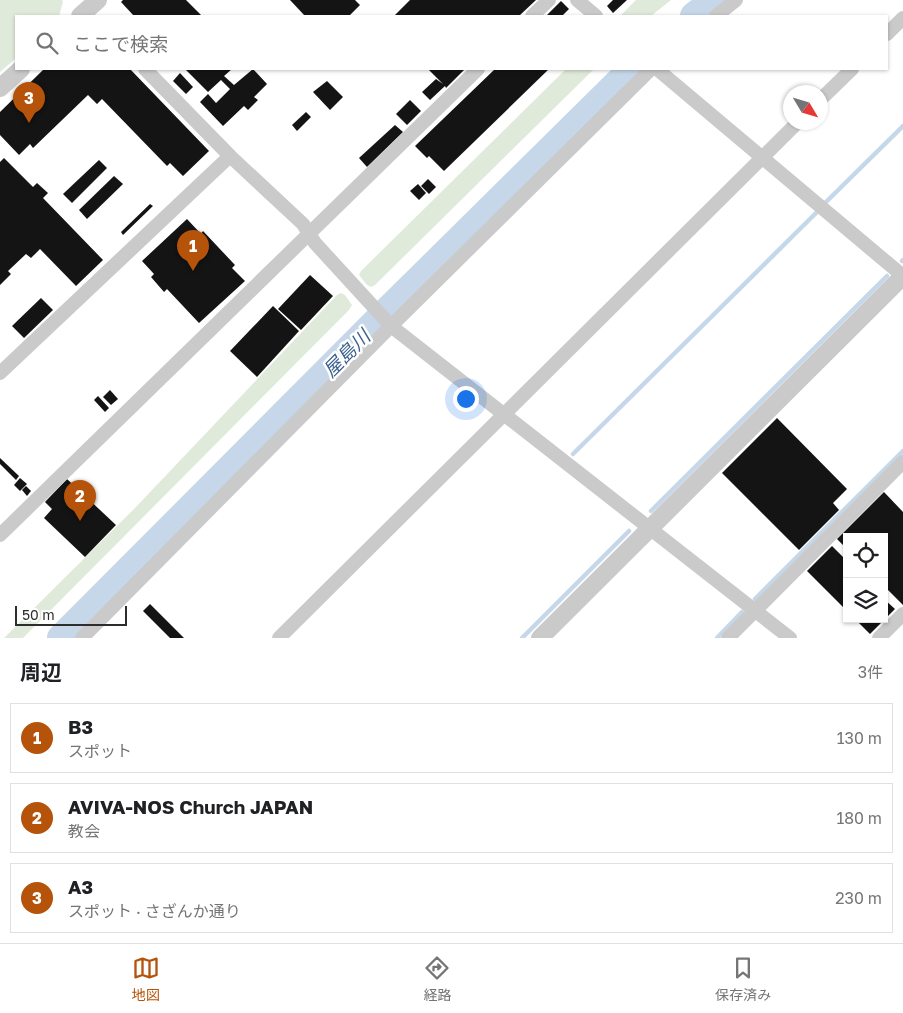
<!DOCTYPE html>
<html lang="ja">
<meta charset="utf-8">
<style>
body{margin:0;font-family:"Golos Text","Noto Sans JP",sans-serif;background:#f6f6f6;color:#202124}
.controls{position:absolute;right:15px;bottom:15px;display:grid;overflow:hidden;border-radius:0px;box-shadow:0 1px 4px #0004}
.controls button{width:45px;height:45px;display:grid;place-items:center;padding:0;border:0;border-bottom:1px solid #e0e0e0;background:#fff;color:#202124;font:25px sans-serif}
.compass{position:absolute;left:783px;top:85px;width:45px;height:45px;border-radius:50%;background:#fff;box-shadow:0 1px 4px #0004;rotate:128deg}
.scale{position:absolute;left:15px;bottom:12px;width:112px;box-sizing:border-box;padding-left:5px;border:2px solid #2d2d2d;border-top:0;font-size:14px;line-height:18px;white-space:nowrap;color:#2d2d2d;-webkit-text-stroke:4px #fff;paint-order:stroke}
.you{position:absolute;left:465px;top:398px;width:18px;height:18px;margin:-12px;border:4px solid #fff;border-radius:50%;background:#1a73e8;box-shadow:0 0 0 8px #1a73e833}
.badge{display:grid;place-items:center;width:32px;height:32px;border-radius:50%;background:#b45309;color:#fff;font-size:16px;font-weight:700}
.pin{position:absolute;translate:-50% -41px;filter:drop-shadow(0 1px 2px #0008)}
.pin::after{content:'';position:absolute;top:26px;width:18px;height:15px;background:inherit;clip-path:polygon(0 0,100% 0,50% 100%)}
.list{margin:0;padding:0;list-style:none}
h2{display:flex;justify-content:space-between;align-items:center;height:65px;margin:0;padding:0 20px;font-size:21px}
h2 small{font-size:16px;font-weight:400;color:#757577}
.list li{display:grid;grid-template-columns:32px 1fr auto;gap:15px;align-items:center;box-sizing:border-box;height:70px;margin:0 10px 10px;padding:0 10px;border:1px solid #e0e0e0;border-radius:0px}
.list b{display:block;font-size:19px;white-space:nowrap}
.list p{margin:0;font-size:16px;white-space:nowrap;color:#757577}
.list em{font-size:16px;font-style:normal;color:#757577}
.icon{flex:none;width:28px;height:28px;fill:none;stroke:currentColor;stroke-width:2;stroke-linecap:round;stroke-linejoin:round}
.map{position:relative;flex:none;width:903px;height:638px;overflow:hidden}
.search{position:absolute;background:#fff;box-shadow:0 1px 4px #0004;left:15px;right:15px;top:15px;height:55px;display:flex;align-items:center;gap:12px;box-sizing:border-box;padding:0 18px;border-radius:0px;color:#757577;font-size:19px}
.sheet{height:305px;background:#fff}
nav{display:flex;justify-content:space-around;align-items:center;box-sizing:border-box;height:70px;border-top:1px solid #e0e0e0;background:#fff;font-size:14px;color:#757577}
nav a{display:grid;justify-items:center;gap:2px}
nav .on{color:#b45309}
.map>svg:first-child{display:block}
.green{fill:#e0eada}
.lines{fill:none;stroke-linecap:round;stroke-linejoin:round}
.stream{stroke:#c6d7ea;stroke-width:4.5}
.river{stroke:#c6d7ea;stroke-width:28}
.building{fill:#141414}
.minor{stroke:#cacaca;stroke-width:14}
.tertiary{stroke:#cacaca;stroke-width:18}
.labels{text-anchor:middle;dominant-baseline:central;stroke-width:5;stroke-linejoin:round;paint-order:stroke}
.water-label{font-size:19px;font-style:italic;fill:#3c618d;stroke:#fff}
</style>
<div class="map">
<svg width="903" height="638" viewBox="0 0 903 638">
<rect width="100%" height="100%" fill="#fff"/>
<g class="green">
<polygon points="0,0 62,0 63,2 59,16 16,16 16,58 0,72"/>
<polygon points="636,0 671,0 651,16 620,16"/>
<polygon points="566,69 594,69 375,285 371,287 367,285 359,275 361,271"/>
<polygon points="341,293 345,295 352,305 349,310 23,638 4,638 134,509 337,295"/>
</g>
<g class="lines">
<g class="stream">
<polyline points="826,202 903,126"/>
<polyline points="902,261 903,260"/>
<polyline points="573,454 817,212"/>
<polyline points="651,511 887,276"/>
<polyline points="755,599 903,451"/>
<polyline points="522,638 629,531"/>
<polyline points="717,638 742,612"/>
</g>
<g class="river">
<polyline points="694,16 714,0"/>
<polyline points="61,638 381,317 632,69"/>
</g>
</g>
<g class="building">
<polygon points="123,0 186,0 202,16 134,16 121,2"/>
<polygon points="290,0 355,0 360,5 349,16 308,16 306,15 305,16"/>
<polygon points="410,0 536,0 519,16 394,16"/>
<polygon points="613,0 627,0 613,13 607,6"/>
<polygon points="561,1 569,9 562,16 546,16"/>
<polygon points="44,69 130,69 209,151 183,176 170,163 167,166 102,99 97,104 88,95 33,148 30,144 19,155 0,135 0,112"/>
<polygon points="185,69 232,69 224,76 234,85 253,69 267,84 254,97 258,100 248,110 244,106 223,126 200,102 208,94 216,103 230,89 221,80 208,92"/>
<polygon points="428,69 465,69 446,88 445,86 430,100 422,92 436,79 443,84"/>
<polygon points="495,69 549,69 444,171 429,156 427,158 415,146"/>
<polygon points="180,73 193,87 186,94 173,81"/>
<polygon points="327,81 343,97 330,110 313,92"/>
<polygon points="410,100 421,111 407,125 396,114"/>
<polygon points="306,112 311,117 297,131 292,125"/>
<polygon points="395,125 403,132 367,167 359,158"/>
<polygon points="4,158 33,187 37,183 48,193 43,198 103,260 76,286 40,249 31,258 26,254 8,271 11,274 0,285 0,162"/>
<polygon points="99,160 107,168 72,203 63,194"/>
<polygon points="114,176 123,184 87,219 79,210"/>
<polygon points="428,179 436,187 429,194 421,186"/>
<polygon points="418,184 426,193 419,200 410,191"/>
<polygon points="150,204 153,206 123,235 121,232"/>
<polygon points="187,219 201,234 203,231 235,265 232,268 245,281 199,323 167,289 164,292 151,277 154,274 142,261"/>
<polygon points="310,275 333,296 301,330 278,309"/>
<polygon points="41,298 53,310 24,338 12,326"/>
<polygon points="273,306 299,331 257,377 230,351"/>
<polygon points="110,390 118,399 111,405 103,397"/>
<polygon points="98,396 109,408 105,412 94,400"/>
<polygon points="777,418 847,489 833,503 839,510 799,550 722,473"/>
<polygon points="0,458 19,476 16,480 0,464"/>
<polygon points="20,478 27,484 20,491 14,485"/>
<polygon points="67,479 116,525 85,557 44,518 52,509 45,502"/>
<polygon points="26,486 31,491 27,496 22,490"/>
<polygon points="884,492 903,512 903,605 884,586 884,537 847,537 847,549 837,539"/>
<polygon points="832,546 847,561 847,611 807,571"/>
<polygon points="884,599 895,609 870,634 855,619 884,619"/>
<polygon points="150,604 184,638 170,638 143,611"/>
</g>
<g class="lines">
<g class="minor">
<polyline points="577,0 596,16"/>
<polyline points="532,16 549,0"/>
<polyline points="716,16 736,0"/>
<polyline points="887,34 903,18"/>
<polyline points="145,69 230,156 303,224 315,243 391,326 790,638"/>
<polyline points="657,69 903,276"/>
<polyline points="820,100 852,69"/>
<polyline points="0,373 230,156"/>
<polyline points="0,535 478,69"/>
<polyline points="82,638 391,326 651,69"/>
<polyline points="279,638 798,122"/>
<polyline points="728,638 903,462"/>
<polyline points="879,638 903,614"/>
</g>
<g class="tertiary">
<polyline points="80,16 98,0"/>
<polyline points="0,88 21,69"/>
<polyline points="540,638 903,276"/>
</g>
</g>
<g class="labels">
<g class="water-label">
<text transform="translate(346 353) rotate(-45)">屋島川</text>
</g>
</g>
</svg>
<div class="controls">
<button><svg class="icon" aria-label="locate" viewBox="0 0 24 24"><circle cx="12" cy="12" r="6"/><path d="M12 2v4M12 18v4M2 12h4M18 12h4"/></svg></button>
<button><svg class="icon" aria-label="layers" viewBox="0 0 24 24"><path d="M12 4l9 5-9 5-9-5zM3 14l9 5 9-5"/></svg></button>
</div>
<svg class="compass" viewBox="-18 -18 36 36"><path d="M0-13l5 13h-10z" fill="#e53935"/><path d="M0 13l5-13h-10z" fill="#757577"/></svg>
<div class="scale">50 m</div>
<div class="you"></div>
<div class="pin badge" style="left:193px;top:271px">1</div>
<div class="pin badge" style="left:80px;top:521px">2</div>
<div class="pin badge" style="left:29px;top:123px">3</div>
<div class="search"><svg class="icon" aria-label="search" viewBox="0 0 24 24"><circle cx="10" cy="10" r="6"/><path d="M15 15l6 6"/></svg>ここで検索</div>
</div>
<section class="sheet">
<h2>周辺<small>3件</small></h2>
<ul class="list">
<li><span class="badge">1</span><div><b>B3</b><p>スポット</p></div><em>130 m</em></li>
<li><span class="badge">2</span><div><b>AVIVA-NOS Church JAPAN</b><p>教会</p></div><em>180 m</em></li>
<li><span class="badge">3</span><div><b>A3</b><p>スポット · さざんか通り</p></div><em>230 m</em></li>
</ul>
</section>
<nav>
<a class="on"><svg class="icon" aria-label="map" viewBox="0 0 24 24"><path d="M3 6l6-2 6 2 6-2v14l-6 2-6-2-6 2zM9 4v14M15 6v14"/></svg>地図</a>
<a><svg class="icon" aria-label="directions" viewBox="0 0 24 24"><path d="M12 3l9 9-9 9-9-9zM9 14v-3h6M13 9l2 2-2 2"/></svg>経路</a>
<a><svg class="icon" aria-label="saved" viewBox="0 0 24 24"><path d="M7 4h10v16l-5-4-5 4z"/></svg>保存済み</a>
</nav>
